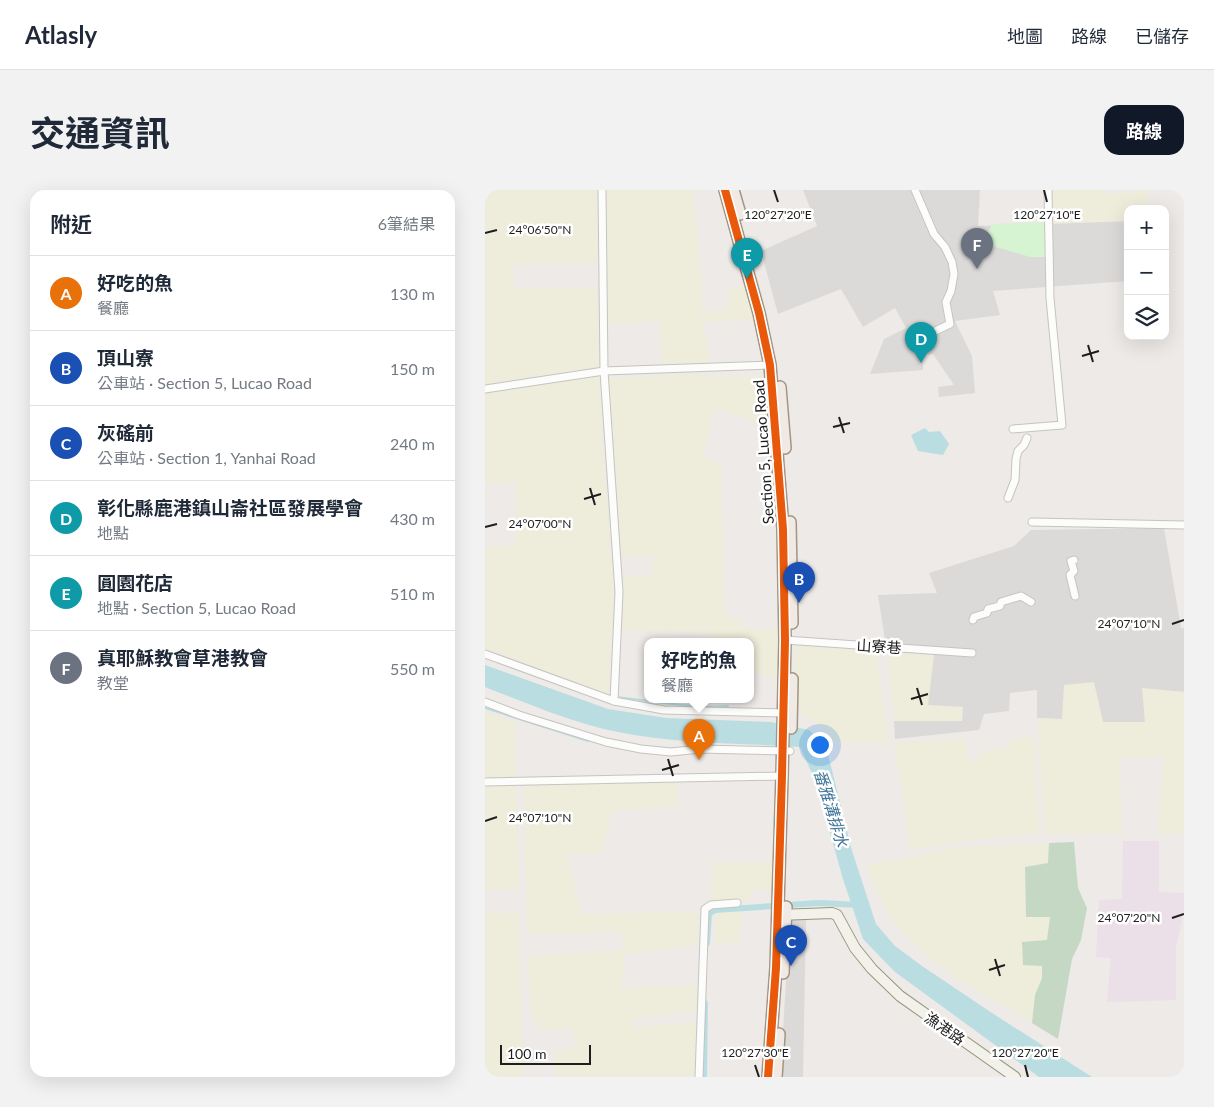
<!DOCTYPE html>
<html lang="zh-TW">
<meta charset="utf-8">
<style>
body{margin:0;font-family:Lato,"Noto Sans TC",sans-serif;background:#f2f2f3;color:#1f2937}
.controls{position:absolute;right:15px;top:15px;display:grid;overflow:hidden;border-radius:10px;box-shadow:0 5px 20px #0002}
.controls button{width:45px;height:45px;display:grid;place-items:center;padding:0;border:0;border-bottom:1px solid #e0e1e3;background:#fff;color:#1f2937;font:25px sans-serif}
.scale{position:absolute;left:15px;bottom:12px;width:91px;box-sizing:border-box;padding-left:5px;border:2px solid #1e1e1e;border-top:0;font-size:14px;line-height:18px;white-space:nowrap;color:#1e1e1e;-webkit-text-stroke:4px #fff;paint-order:stroke}
.you{position:absolute;left:334px;top:554px;width:18px;height:18px;margin:-12px;border:4px solid #fff;border-radius:50%;background:#1a73e8;box-shadow:0 0 0 8px #1a73e833}
.badge{display:grid;place-items:center;width:32px;height:32px;border-radius:50%;background:#111827;color:#fff;font-size:16px;font-weight:700}
.pin{position:absolute;translate:-50% -41px;filter:drop-shadow(0 1px 2px #0008)}
.pin::after{content:'';position:absolute;top:26px;width:18px;height:15px;background:inherit;clip-path:polygon(0 0,100% 0,50% 100%)}
.popup{position:absolute;left:159px;top:448px;width:110px;height:65px;box-sizing:border-box;display:grid;place-content:center;border-radius:10px;background:#fff;filter:drop-shadow(0 1px 4px #0005);font-size:16px;white-space:nowrap;color:#747a83}
.popup b{font-size:19px;color:#1f2937}
.popup::after{content:'';position:absolute;left:50%;top:100%;margin-left:-10px;border:10px solid transparent;border-top-color:#fff}
.list{margin:0;padding:0;list-style:none}
h2{display:flex;justify-content:space-between;align-items:center;height:65px;margin:0;padding:0 20px;font-size:21px}
h2 small{font-size:16px;font-weight:400;color:#747a83}
.list li{display:grid;grid-template-columns:32px 1fr auto;gap:15px;align-items:center;box-sizing:border-box;height:75px;padding:0 20px;border-top:1px solid #e0e1e3}
.list b{display:block;font-size:19px;white-space:nowrap}
.list p{margin:0;font-size:16px;white-space:nowrap;color:#747a83}
.list em{font-size:16px;font-style:normal;color:#747a83}
.icon{flex:none;width:28px;height:28px;fill:none;stroke:currentColor;stroke-width:2;stroke-linecap:round;stroke-linejoin:round}
.map{position:relative;flex:none;width:699px;height:887px;overflow:hidden;border-radius:15px}
header{display:flex;align-items:center;gap:30px;box-sizing:border-box;height:70px;padding:0 25px;background:#fff;border-bottom:1px solid #e0e1e3}
header strong{font-size:24px}
nav{display:flex;gap:28px;margin-inline-start:auto;font-size:18px}
.intro{display:flex;align-items:center;justify-content:space-between;box-sizing:border-box;height:120px;padding:0 30px}
h1{margin:0;font-size:35px}
.button{padding:12px 22px;border-radius:15px;background:#111827;color:#fff;font-size:18px;font-weight:700}
main{display:flex;gap:30px;padding:0 30px}
aside{flex:1;background:#fff;border-radius:15px;box-shadow:0 5px 20px #0002}
.map>svg:first-child{display:block}
.residential{fill:#dcdad9}
.industrial{fill:#ebdfe8}
.farmland{fill:#eeecda}
.cemetery{fill:#c5d8c3}
.park{fill:#d6f3d2}
.water{fill:#badde1}
.lines{fill:none;stroke-linecap:round;stroke-linejoin:round}
.stream{stroke:#badde1;stroke-width:2}
.canal{stroke:#badde1;stroke-width:6}
.street-casing{stroke:#c5c4c3;stroke-width:9}
.secondary-casing{stroke:#98967e;stroke-width:12}
.primary-casing{stroke:#a39583;stroke-width:14}
.street{stroke:#fcfcfb;stroke-width:7}
.secondary{stroke:#f3f2ea;stroke-width:10}
.primary{stroke:#f1eae4;stroke-width:11}
.cycleway-casing{stroke:#fff;stroke-width:11}
.cycleway{stroke:#e8590c;stroke-width:8}
.ticks{fill:none;stroke:#1e1e1e;stroke-width:2}
.labels{text-anchor:middle;dominant-baseline:central;stroke-width:5;stroke-linejoin:round;paint-order:stroke}
.street-label{font-size:15px;fill:#1e1e1e;stroke:#fff}
.water-label{font-size:16px;font-style:italic;fill:#407799;stroke:#fff}
.ticks-label{font-size:12px;text-anchor:middle;fill:#1e1e1e;stroke:#fff;stroke-width:5;stroke-linejoin:round;paint-order:stroke}
</style>
<header>
<strong>Atlasly</strong>
<nav><a>地圖</a><a>路線</a><a>已儲存</a></nav>
</header>
<div class="intro"><h1>交通資訊</h1><a class="button">路線</a></div>
<main>
<aside>
<h2>附近<small>6筆結果</small></h2>
<ul class="list">
<li><span class="badge" style="background:#e8710a">A</span><div><b>好吃的魚</b><p>餐廳</p></div><em>130 m</em></li>
<li><span class="badge" style="background:#1a4fb4">B</span><div><b>頂山寮</b><p>公車站 · Section 5, Lucao Road</p></div><em>150 m</em></li>
<li><span class="badge" style="background:#1a4fb4">C</span><div><b>灰磘前</b><p>公車站 · Section 1, Yanhai Road</p></div><em>240 m</em></li>
<li><span class="badge" style="background:#0f9aa8">D</span><div><b>彰化縣鹿港鎮山崙社區發展學會</b><p>地點</p></div><em>430 m</em></li>
<li><span class="badge" style="background:#0f9aa8">E</span><div><b>圓園花店</b><p>地點 · Section 5, Lucao Road</p></div><em>510 m</em></li>
<li><span class="badge" style="background:#6b7280">F</span><div><b>真耶穌教會草港教會</b><p>教堂</p></div><em>550 m</em></li>
</ul>
</aside>
<div class="map">
<svg width="699" height="887" viewBox="0 0 699 887">
<rect width="100%" height="100%" fill="#edeae7"/>
<g class="residential">
<polygon points="318,0 495,0 493,36 643,31 643,91 508,101 515,125 470,131 487,166 490,203 454,207 453,197 469,195 448,164 438,165 438,180 385,184 399,149 421,138 410,118 378,137 356,99 293,124 276,61 332,36"/>
<polygon points="679,338 696,438 699,438 699,502 658,499 660,532 618,532 552,528 552,500 525,503 524,521 499,524 494,540 410,549 409,531 475,531 443,515 401,456 393,405 452,403 444,383 529,356 546,340"/>
<polygon points="305,729 321,729 318,887 295,887"/>
</g>
<polygon class="industrial" points="638,651 674,651 674,702 699,703 699,720 691,757 691,810 622,812 626,768 611,767 614,710 637,709"/>
<g class="farmland">
<polygon points="0,0 111,0 113,73 28,74 29,99 112,98 117,239 129,401 124,504 118,503 0,458 0,356 30,356 31,292 0,294"/>
<polygon points="120,0 208,0 217,92 217,122 243,120 242,101 262,94 271,128 218,133 219,143 224,154 224,173 176,177 174,131 121,134 120,83 123,82 121,74"/>
<polygon points="562,0 620,0 620,4 662,0 664,19 643,19 643,31 563,34"/>
<polygon points="220,183 225,186 281,186 286,233 282,235 229,219 218,266 236,276 240,426 256,430 256,438 294,440 294,485 292,489 265,482 265,451 223,451 222,443 134,440 136,387 166,386 166,372 169,373 169,367 135,366 123,188"/>
<polygon points="314,454 390,457 404,553 348,552 340,540 310,519 310,457"/>
<polygon points="401,456 449,465 443,515 478,517 477,531 409,531"/>
<polygon points="609,492 618,532 660,532 657,498 699,502 699,643 672,644 679,567 634,567 637,644 560,644 552,528 577,529 579,495"/>
<polygon points="0,521 30,532 31,587 0,588"/>
<polygon points="549,547 554,643 499,648 426,660 409,553 481,548 483,570 491,570 496,562 523,558 526,549"/>
<polygon points="192,592 195,617 127,621 116,664 82,664 96,724 208,722 213,726 213,755 140,765 136,798 212,795 213,821 146,829 148,837 211,832 211,887 75,887 71,884 68,860 90,858 89,839 56,840 52,832 46,831 43,766 137,760 138,742 42,744 39,595"/>
<polygon points="31,595 34,700 0,700 0,596"/>
<polygon points="564,653 563,673 540,677 565,727 562,750 537,752 557,775 557,788 550,806 547,833 467,786 426,752 401,721 381,676 470,657"/>
<polygon points="227,672 287,672 287,699 266,700 265,710 226,712"/>
<polygon points="254,721 257,723 254,752 230,754 230,723"/>
<polygon points="0,723 34,723 38,887 0,887"/>
</g>
<polygon class="cemetery" points="589,652 593,698 602,718 596,750 587,769 573,849 547,833 550,805 557,788 557,776 538,775 537,752 562,750 565,727 541,727 540,677 563,673 564,653"/>
<polygon class="park" points="563,32 561,67 545,67 498,53 507,34"/>
<g class="water">
<polygon points="440,238 444,242 455,241 464,254 458,265 433,261 426,245"/>
<path d="M0 475 123 519 181 528 286 532 324 540 341 556 367 661 391 734 410 756 437 776 507 823 607 887H554L410 782 378 749 358 689 330 590 315 557C255 553 191 554 133 542 87 533 44 514 0 497Z"/>
</g>
<g class="lines">
<g class="stream">
<path d="M132 507C169 511 206 519 243 516"/>
<polyline points="0,518 103,551"/>
</g>
<g class="canal">
<polyline points="222,753 224,724 230,720 333,713 375,715"/>
<polyline points="219,887 220,813"/>
</g>
<g class="street-casing">
<g id="street">
<polyline points="117,0 119,181 134,402 129,511"/>
<polyline points="430,0 449,44 460,57 467,72 469,84 466,101 461,112 465,134 444,144"/>
<polyline points="0,199 119,181 285,175"/>
<polyline points="528,239 577,235 565,108 563,0"/>
<polyline points="523,308 530,290 531,269 533,261 539,255 542,248"/>
<polyline points="547,332 699,335"/>
<polyline points="589,370 586,371 589,381 585,385 590,406"/>
<polyline points="488,430 489,427 502,423 503,419 515,416 516,412 536,406 546,412"/>
<polyline points="300,450 487,463"/>
<polyline points="0,464 129,511 179,520 301,523"/>
<polyline points="0,512 34,525 121,552 156,559 186,562 215,559 305,561"/>
<polyline points="0,592 297,586"/>
<polyline points="214,887 220,719 226,715 252,713"/>
</g>
</g>
<g class="secondary-casing">
<polyline id="secondary" points="293,725 347,723 352,725 370,758 387,779 415,806 530,887"/>
</g>
<g class="primary-casing">
<g id="primary">
<polyline points="240,0 274,123 285,175 298,339 300,450 297,586 291,778 283,887"/>
<polyline points="248,0 255,24"/>
<polyline points="295,197 300,258"/>
<polyline points="305,332 307,433"/>
<polyline points="306,538 307,489"/>
<polyline points="298,783 301,717"/>
<polyline points="291,887 294,844"/>
</g>
</g>
<use href="#street" class="street"/>
<use href="#secondary" class="secondary"/>
<use href="#primary" class="primary"/>
<g class="cycleway-casing">
<polyline id="cycleway" points="240,0 274,123 285,175 298,339 300,450 297,586 291,778 283,887"/>
</g>
<use href="#cycleway" class="cycleway"/>
</g>
<path class="ticks" d="M289 0 293 12M559 0 562 12M0 43 12 40M603 155 608 172M597 166 614 161M354 227 359 243M348 237 365 233M105 298 110 315M99 309 116 304M0 337 12 334M687 434 699 430M432 498 437 515M426 509 443 504M183 569 188 586M177 580 194 575M0 631 12 627M687 728 699 724M510 769 515 786M504 780 520 775M270 875 274 887M540 875 543 887"/>
<g class="labels">
<g class="street-label">
<text transform="translate(278 262) rotate(-94)">Section 5, Lucao Road</text>
<text transform="translate(394 456) rotate(3)">山寮巷</text>
<text transform="translate(460 838) rotate(35)">漁港路</text>
</g>
<g class="water-label">
<text transform="translate(347 618) rotate(73)">番雅溝排水</text>
</g>
</g>
<g class="ticks-label">
<text x="293" y="29">120°27'20"E</text>
<text x="562" y="29">120°27'10"E</text>
<text x="55" y="44">24°06'50"N</text>
<text x="55" y="338">24°07'00"N</text>
<text x="644" y="438">24°07'10"N</text>
<text x="55" y="632">24°07'10"N</text>
<text x="644" y="732">24°07'20"N</text>
<text x="270" y="867">120°27'30"E</text>
<text x="540" y="867">120°27'20"E</text>
</g>
</svg>
<div class="controls">
<button>+</button>
<button>−</button>
<button><svg class="icon" aria-label="layers" viewBox="0 0 24 24"><path d="M12 4l9 5-9 5-9-5zM3 14l9 5 9-5"/></svg></button>
</div>
<div class="scale">100 m</div>
<div class="you"></div>
<div class="pin badge" style="left:214px;top:570px;background:#e8710a">A</div>
<div class="popup"><b>好吃的魚</b>餐廳</div>
<div class="pin badge" style="left:314px;top:413px;background:#1a4fb4">B</div>
<div class="pin badge" style="left:306px;top:776px;background:#1a4fb4">C</div>
<div class="pin badge" style="left:436px;top:173px;background:#0f9aa8">D</div>
<div class="pin badge" style="left:262px;top:89px;background:#0f9aa8">E</div>
<div class="pin badge" style="left:492px;top:79px;background:#6b7280">F</div>
</div>
</main>
